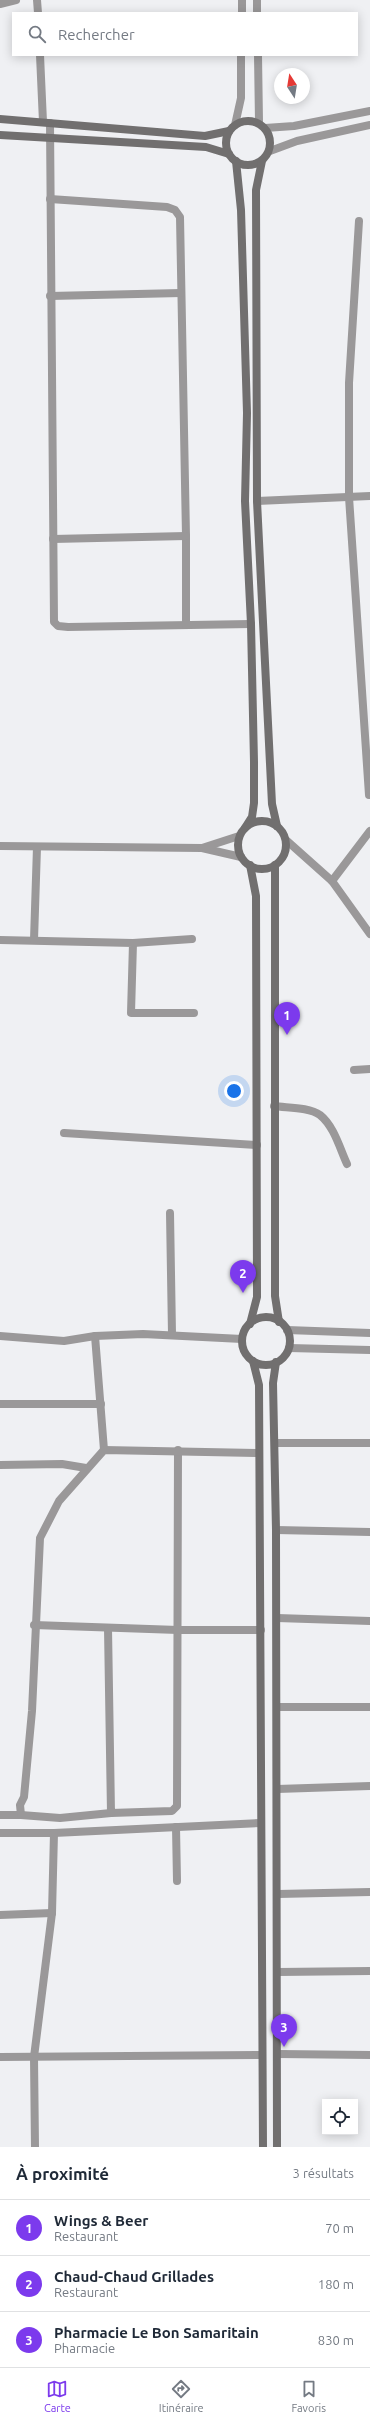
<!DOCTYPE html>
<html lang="fr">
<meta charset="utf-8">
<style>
body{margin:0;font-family:Ubuntu,sans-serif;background:#f2f2f3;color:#1f2937}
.controls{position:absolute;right:12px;bottom:12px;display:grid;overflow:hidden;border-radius:0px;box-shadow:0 2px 10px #0003}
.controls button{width:36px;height:36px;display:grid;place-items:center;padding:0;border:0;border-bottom:1px solid #e0e1e3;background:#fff;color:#1f2937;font:20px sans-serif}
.compass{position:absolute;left:274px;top:68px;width:36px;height:36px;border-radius:50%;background:#fff;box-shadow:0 2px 10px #0003;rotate:348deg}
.you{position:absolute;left:234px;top:1091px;width:14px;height:14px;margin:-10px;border:3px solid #fff;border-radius:50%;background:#1a73e8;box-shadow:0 0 0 6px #1a73e833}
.badge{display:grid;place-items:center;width:26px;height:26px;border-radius:50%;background:#7c3aed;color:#fff;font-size:13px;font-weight:700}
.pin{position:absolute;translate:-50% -33px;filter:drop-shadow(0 1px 2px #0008)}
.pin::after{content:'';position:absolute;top:21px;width:14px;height:12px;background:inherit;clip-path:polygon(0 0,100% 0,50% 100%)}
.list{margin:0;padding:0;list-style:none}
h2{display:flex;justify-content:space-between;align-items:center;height:52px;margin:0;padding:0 16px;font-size:17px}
h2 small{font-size:13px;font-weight:400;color:#747a83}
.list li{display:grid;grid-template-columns:26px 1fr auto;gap:12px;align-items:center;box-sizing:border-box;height:56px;padding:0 16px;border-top:1px solid #e0e1e3}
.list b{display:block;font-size:15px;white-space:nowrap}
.list p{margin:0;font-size:13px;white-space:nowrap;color:#747a83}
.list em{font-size:13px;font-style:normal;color:#747a83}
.icon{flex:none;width:22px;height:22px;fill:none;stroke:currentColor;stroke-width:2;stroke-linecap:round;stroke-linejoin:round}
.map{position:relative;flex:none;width:370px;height:2147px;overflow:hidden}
.search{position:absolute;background:#fff;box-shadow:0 2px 10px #0003;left:12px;right:12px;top:12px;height:44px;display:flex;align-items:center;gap:10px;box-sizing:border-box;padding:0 14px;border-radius:0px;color:#747a83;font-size:15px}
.sheet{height:220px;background:#fff}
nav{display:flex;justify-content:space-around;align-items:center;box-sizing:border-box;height:56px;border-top:1px solid #e0e1e3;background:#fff;font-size:11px;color:#747a83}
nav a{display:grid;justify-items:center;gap:2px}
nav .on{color:#7c3aed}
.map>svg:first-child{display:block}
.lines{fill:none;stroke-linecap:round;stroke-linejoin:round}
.minor{stroke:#9a9899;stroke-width:8}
.tertiary{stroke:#9a9899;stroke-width:8}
.secondary{stroke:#716f6f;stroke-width:8}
</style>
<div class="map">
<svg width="370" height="2147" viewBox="0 0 370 2147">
<rect width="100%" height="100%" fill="#eff0f3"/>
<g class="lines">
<g class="minor">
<polyline points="37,0 38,13"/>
<polyline points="0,4 16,0"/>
<polyline points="40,55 43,122"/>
<polyline points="50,123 54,622 58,626 68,627 251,624"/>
<polyline points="50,199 167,207 175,210 180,217 186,536 186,625"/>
<polyline points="359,221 349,383 349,497 369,795"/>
<polyline points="50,296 181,293"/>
<polyline points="257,501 370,496"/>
<polyline points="53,539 186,536"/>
<polyline points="332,881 370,831"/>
<polyline points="0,940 133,943 131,1013 194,1013"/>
<polyline points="34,940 37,847"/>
<polyline points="133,943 192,939"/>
<polyline points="354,1070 370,1069"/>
<path d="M274 1106C287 1108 309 1107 320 1115 334 1126 340 1149 347 1164"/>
<polyline points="64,1133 257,1145"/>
<polyline points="170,1213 172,1334"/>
<polyline points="95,1336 104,1450"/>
<polyline points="0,1404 101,1404"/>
<polyline points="275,1443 370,1443"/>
<polyline points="0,1465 62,1464 86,1468"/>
<polyline points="276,1530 370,1532"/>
<polyline points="277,1618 370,1621"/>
<polyline points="34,1625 178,1630 261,1630"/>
<polyline points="108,1628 111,1813 172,1811 177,1806 178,1450"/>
<polyline points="277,1707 370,1707"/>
<polyline points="277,1789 370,1786"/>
<polyline points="0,1815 21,1815 20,1805 24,1797 32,1711 40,1538 59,1501 104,1450 259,1453"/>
<polyline points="21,1815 60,1818 111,1813"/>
<polyline points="176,1827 177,1881"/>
<polyline points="0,1833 54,1833 261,1823"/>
<polyline points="278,1894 370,1892"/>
<polyline points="0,1915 52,1913"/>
<polyline points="278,1972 370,1971"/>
<polyline points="278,2054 370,2055"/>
<polyline points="35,2147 34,2057 52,1913 54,1833"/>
</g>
<g class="tertiary">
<polyline points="257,0 257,13"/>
<polyline points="242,13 242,0"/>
<polyline points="258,55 259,122"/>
<polyline points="235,125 241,98 241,55"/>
<polyline points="265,128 294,126 370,111"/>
<polyline points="270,151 297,141 370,125"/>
<polyline points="286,840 332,881 370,934"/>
<polyline points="0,846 202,848 241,857"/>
<polyline points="202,848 239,836"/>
<polyline points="287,1330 370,1333"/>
<polyline points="0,1336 64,1341 95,1336 143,1334 242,1339"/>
<polyline points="289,1348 370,1350"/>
<polyline points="0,2057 262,2055"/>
</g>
<g class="secondary">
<polyline points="0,119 205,136 229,131"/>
<circle cx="248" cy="143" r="22"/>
<polyline points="0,135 206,147 229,154"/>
<polyline points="236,161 241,210 247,413 245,501 251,624 254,762 254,803 252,817 245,828"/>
<polyline points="262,161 256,190 257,501 272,804 277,826"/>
<circle cx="262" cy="845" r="24"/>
<polyline points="250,865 256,896 257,1297 250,1324"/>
<polyline points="275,865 275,1296 279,1322"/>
<circle cx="266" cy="1341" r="24"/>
<polyline points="253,1361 259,1385 263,2147"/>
<polyline points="276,1362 273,1383 276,1530 277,2147"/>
</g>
</g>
</svg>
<div class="controls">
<button><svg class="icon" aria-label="locate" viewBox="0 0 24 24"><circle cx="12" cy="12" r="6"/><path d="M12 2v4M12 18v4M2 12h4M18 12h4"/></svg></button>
</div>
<svg class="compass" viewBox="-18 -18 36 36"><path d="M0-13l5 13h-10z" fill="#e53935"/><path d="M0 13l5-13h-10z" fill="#747a83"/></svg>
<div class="you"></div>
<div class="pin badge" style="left:287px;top:1035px">1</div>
<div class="pin badge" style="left:243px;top:1293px">2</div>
<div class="pin badge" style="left:284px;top:2047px">3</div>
<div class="search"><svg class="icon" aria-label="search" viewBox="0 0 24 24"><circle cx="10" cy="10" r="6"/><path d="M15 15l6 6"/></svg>Rechercher</div>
</div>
<section class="sheet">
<h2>À proximité<small>3 résultats</small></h2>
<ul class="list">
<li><span class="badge">1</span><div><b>Wings &amp; Beer</b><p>Restaurant</p></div><em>70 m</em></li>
<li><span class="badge">2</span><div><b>Chaud-Chaud Grillades</b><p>Restaurant</p></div><em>180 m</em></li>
<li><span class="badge">3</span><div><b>Pharmacie Le Bon Samaritain</b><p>Pharmacie</p></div><em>830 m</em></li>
</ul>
</section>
<nav>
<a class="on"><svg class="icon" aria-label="map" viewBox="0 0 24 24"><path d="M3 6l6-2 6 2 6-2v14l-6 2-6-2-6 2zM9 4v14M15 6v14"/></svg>Carte</a>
<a><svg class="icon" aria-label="directions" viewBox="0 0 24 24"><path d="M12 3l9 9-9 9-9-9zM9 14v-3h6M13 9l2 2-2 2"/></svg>Itinéraire</a>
<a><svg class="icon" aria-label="saved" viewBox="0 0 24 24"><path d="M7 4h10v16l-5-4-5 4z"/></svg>Favoris</a>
</nav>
